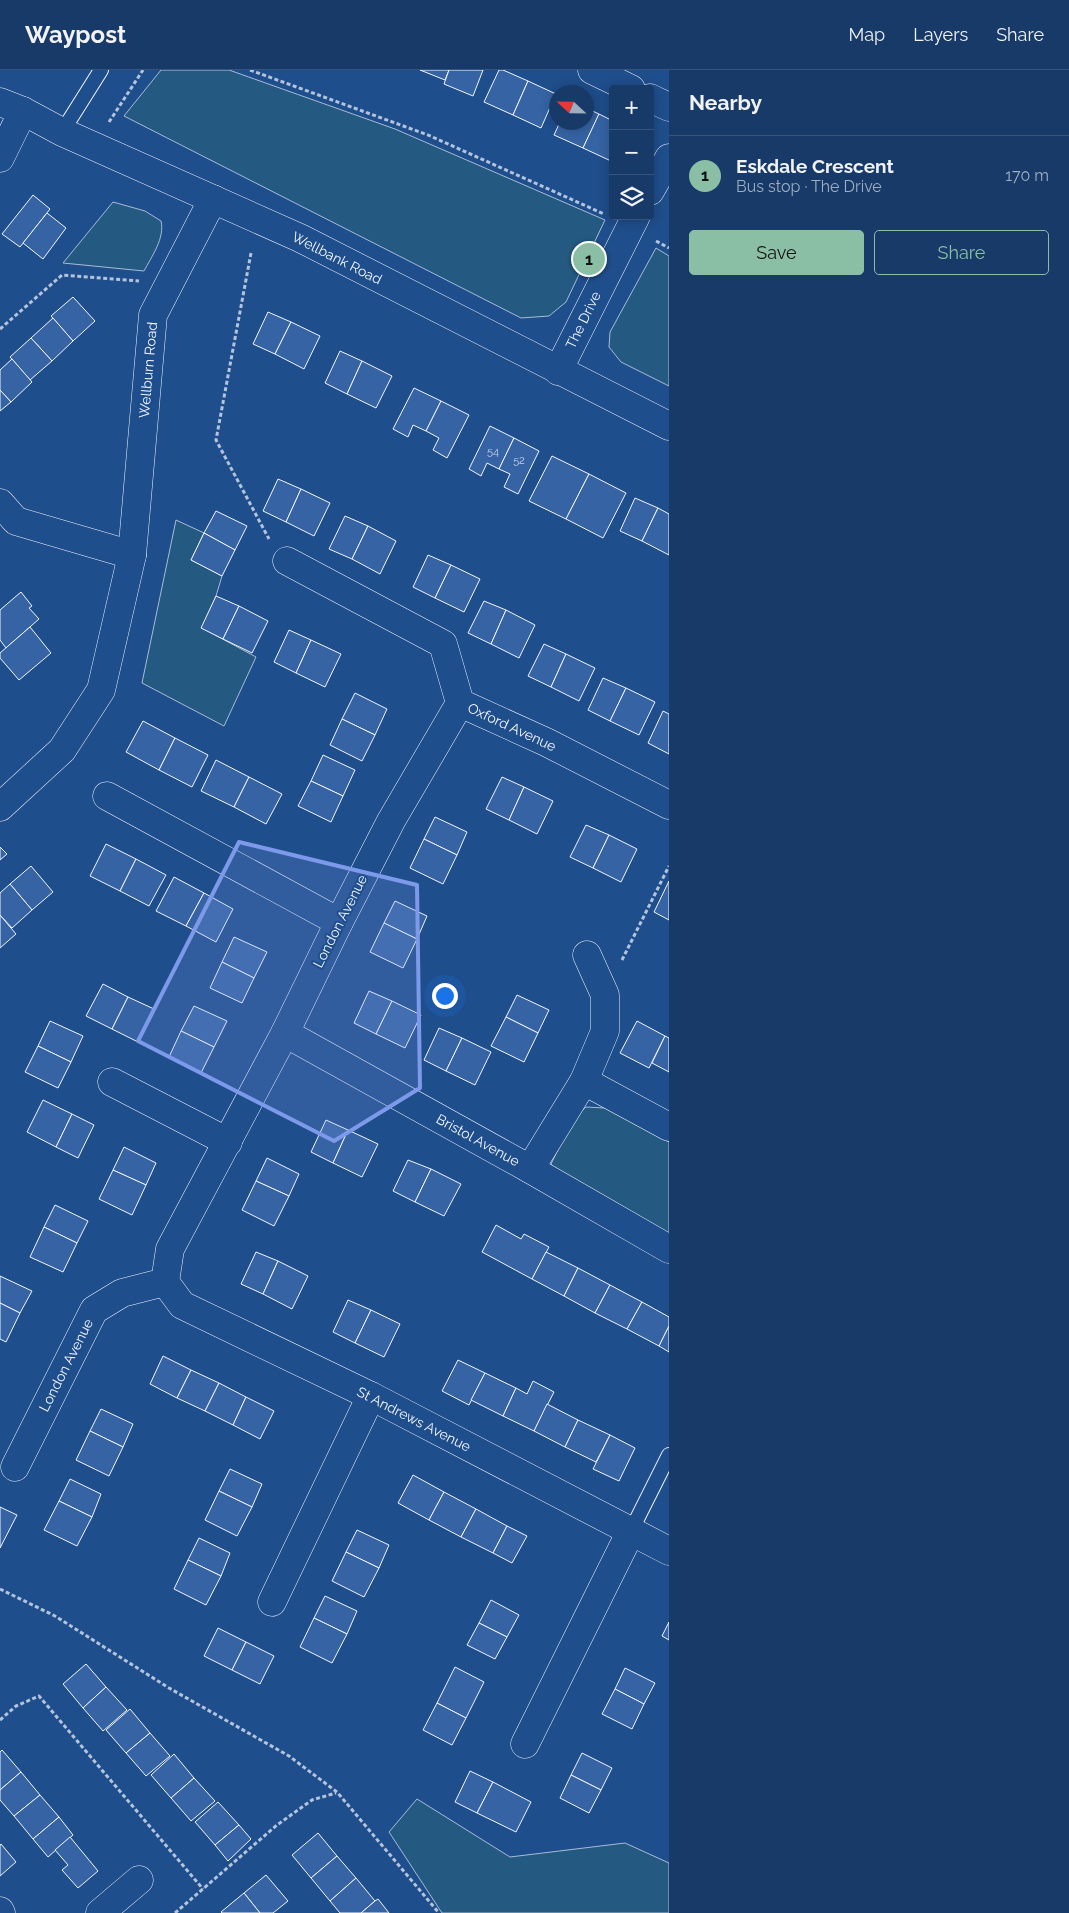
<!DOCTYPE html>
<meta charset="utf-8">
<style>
body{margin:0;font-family:Raleway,sans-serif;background:#244571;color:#f1f3f6}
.controls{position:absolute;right:15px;top:15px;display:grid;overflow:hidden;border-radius:5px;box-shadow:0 2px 12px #0003}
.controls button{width:45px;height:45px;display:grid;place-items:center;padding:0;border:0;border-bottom:1px solid #36547d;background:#173a69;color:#f1f3f6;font:25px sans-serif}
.compass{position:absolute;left:549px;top:15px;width:45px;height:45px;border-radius:50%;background:#173a69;box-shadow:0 2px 12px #0003;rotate:292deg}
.you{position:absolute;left:444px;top:925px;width:18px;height:18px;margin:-12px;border:4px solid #fff;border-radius:50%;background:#1a73e8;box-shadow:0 0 0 8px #1a73e833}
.badge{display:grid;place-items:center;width:32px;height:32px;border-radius:50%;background:#8abfa5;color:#111;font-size:16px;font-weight:700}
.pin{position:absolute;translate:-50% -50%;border:2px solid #fff;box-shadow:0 1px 5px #0006}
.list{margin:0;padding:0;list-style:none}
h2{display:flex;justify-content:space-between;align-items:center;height:65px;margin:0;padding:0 20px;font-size:21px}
h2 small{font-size:16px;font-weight:400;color:#9eadc0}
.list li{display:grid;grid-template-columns:32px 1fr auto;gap:15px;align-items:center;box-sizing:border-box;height:80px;padding:0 20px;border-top:1px solid #36547d}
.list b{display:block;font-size:19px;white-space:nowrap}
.list p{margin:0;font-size:16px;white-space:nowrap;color:#9eadc0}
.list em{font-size:16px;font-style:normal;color:#9eadc0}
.actions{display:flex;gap:10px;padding:15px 20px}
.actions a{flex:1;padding:11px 0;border:1px solid #8abfa5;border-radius:5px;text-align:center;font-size:18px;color:#8abfa5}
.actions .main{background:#8abfa5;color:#111}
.icon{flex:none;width:28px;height:28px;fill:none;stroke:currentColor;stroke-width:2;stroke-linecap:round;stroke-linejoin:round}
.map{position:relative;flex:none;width:669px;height:1843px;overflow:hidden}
header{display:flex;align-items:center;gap:30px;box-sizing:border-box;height:70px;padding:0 25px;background:#173a69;border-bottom:1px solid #36547d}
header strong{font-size:24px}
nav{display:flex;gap:28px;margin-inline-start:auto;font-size:18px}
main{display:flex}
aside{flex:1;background:#173a69}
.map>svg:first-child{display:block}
.green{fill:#245a82;stroke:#a8bbd7}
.building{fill:#3563a3;stroke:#f2f6ff}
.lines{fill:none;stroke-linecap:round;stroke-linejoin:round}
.service-casing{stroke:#f2f6ff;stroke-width:16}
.minor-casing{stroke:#f2f6ff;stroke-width:29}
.tertiary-casing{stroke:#f2f6ff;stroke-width:29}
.path{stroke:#b3c4dc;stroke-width:3;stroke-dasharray:4 2.5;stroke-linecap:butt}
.service{stroke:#1f4e8c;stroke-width:14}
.minor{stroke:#1f4e8c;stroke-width:28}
.tertiary{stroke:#1f4e8c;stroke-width:28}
.marked{fill:#7d9aea;fill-opacity:0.2;stroke:#7d9aea;stroke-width:4;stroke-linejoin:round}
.labels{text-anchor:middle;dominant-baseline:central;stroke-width:4;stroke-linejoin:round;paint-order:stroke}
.number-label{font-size:11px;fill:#c3d1e8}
.street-label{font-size:14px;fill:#f2f6ff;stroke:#1f4e8c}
</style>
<header>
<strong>Waypost</strong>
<nav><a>Map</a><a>Layers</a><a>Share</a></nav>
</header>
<main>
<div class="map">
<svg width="669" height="1843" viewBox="0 0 669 1843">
<rect width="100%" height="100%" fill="#1f4e8c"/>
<g class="green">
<polygon points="161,0 229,0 395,59 605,150 566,232 549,246 521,248 124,46"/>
<path d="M113 132 145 141 161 151C165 168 152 186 144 201L63 193Z"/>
<polygon points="656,178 669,186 669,316 621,292 609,277 610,262"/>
<polygon points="176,450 204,463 191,490 222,506 216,526 202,558 256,587 224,656 142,613"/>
<polygon points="586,1037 605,1038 669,1072 669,1167 554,1107 551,1094 574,1047"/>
<polygon points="417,1729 510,1787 625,1773 669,1793 669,1843 442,1843 389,1762"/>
</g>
<g class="building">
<polygon points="420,0 449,0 445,10"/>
<polygon points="449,0 483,0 473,26 444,14"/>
<polygon points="499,0 503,0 528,11 513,45 484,32"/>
<polygon points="528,11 556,24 541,58 513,45"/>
<polygon points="586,38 599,44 583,78 554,65 560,52 586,52"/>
<polygon points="599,44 613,51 611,91 583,78"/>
<polygon points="33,125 50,139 20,177 2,164"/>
<polygon points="47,143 66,158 43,189 23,173"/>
<polygon points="73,227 95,251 73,271 51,246"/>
<polygon points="268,242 291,252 275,284 253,274"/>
<polygon points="53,248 73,271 52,291 31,268"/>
<polygon points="291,252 320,266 304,299 275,284"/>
<polygon points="31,268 52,291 30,310 10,287"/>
<polygon points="340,281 362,291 347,324 325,313"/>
<polygon points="12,289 32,312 11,332 0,320 0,300"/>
<polygon points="362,291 392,306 376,338 347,324"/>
<polygon points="414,318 441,331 426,361 413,355 408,367 393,359"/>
<polygon points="0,320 11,332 0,341"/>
<polygon points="441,331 469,345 447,388 433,380 439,368 426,361"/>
<polygon points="490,356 514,368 499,399 487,393 481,406 469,399"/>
<polygon points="514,368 539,381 518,424 504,417 510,404 499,399"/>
<polygon points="552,386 589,404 566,449 529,431"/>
<polygon points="589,404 626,423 603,468 566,449"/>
<polygon points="278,409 301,419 286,452 263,441"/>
<polygon points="301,419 330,433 314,466 286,452"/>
<polygon points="635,428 658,438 642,471 620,461"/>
<polygon points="658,438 669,444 669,485 642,471"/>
<polygon points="216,441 247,456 235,480 204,463"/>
<polygon points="345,446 368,456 352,489 329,479"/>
<polygon points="368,456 396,471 380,504 352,489"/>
<polygon points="204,463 235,480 222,506 191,490"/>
<polygon points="428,485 451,495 435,528 413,517"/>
<polygon points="451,495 480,509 464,542 435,528"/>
<polygon points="21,522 32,536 29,538 39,549 6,578 0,570 0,540"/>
<polygon points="216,526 239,536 223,569 201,558"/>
<polygon points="484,531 506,540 491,574 468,563"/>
<polygon points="239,536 268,551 252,583 223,569"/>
<polygon points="506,540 535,555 519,588 491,574"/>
<polygon points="30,557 51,583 19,610 0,588 0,583"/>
<polygon points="289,560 311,570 296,603 274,592"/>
<polygon points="311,570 341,584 325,617 296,603"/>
<polygon points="544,574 566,584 551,617 528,606"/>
<polygon points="566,584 595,598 579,631 551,617"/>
<polygon points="603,608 626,618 610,651 588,640"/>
<polygon points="626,618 655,632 639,665 610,651"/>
<polygon points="355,623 387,639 375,665 342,649"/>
<polygon points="663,641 669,644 669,684 648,673"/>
<polygon points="342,649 375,665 362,691 330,675"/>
<polygon points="143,651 175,668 159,700 126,682"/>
<polygon points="175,668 208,685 192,717 159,700"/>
<polygon points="323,685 355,700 343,726 311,711"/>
<polygon points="216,690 249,707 234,737 201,721"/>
<polygon points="249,707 282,724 266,754 234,737"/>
<polygon points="502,707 524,717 509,750 486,739"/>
<polygon points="311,711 343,726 331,752 298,736"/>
<polygon points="524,717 553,731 537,764 509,750"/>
<polygon points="435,747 467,762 457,785 424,769"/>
<polygon points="586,755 609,765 593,798 570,787"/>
<polygon points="609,765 637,779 621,812 593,798"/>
<polygon points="424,769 457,785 443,814 410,798"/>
<polygon points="106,774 136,789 120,821 90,806"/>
<polygon points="0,777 7,784 0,790"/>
<polygon points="136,789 166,805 149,836 120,821"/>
<polygon points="31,796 53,822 32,840 10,814"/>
<polygon points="174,807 204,823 186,856 156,841"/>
<polygon points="669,811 669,850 654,842"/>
<polygon points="10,814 32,840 12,858 0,845 0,823"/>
<polygon points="204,823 233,839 216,872 186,856"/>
<polygon points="395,831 427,846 417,869 384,853"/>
<polygon points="0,845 16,864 0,878"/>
<polygon points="384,853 417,869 403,898 370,882"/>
<polygon points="234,867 267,882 254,908 222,892"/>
<polygon points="222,892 254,908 242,933 210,918"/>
<polygon points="103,914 128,927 112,959 86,946"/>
<polygon points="369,921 392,931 376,964 354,953"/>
<polygon points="517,925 549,940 538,963 506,947"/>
<polygon points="128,927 154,939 138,972 112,959"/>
<polygon points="392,931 421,945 405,978 376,964"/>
<polygon points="194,936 227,951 214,977 181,961"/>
<polygon points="506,947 538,963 524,992 491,976"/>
<polygon points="50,951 83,966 71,992 38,976"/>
<polygon points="637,951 665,966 649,998 620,983"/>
<polygon points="439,958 462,968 446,1001 424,990"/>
<polygon points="181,961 214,977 201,1003 169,987"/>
<polygon points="665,966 669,968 669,1002 652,993"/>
<polygon points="462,968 491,982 475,1015 446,1001"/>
<polygon points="38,976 71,992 58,1018 25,1002"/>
<polygon points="43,1030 72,1044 56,1077 27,1062"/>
<polygon points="72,1044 94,1055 78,1088 56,1077"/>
<polygon points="326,1050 348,1060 333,1093 311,1082"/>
<polygon points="348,1060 378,1074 362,1107 333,1093"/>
<polygon points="124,1077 156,1093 146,1115 113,1100"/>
<polygon points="267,1088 299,1104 289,1126 256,1111"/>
<polygon points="408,1090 431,1099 415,1132 393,1121"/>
<polygon points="431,1099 461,1114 444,1146 415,1132"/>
<polygon points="113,1100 146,1115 132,1145 99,1129"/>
<polygon points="256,1111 289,1126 274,1156 242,1140"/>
<polygon points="55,1135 88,1151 77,1173 44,1157"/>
<polygon points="496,1155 521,1169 524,1164 549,1177 532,1209 482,1182"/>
<polygon points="44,1157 77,1173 63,1202 30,1187"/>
<polygon points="256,1182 278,1191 263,1224 241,1214"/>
<polygon points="546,1182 578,1198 564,1226 532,1209"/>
<polygon points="278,1191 308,1206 292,1239 263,1224"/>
<polygon points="578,1198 610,1215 595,1243 564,1226"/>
<polygon points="0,1206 32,1221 20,1243 0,1233"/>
<polygon points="610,1215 642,1232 627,1259 595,1243"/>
<polygon points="348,1230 371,1240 355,1273 333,1262"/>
<polygon points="642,1232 669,1247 669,1256 659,1276 627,1259"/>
<polygon points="0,1233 20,1243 6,1272 0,1269"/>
<polygon points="371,1240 400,1254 384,1287 355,1273"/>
<polygon points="669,1256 669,1282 659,1276"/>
<polygon points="163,1286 191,1300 177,1328 150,1314"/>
<polygon points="458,1290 485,1303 469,1335 442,1321"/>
<polygon points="191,1300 219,1313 205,1341 177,1328"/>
<polygon points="485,1303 516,1318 503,1346 471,1330"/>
<polygon points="533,1311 554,1322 534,1361 503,1346 516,1318 527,1324"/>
<polygon points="219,1313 246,1327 233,1355 205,1341"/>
<polygon points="246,1327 274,1341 260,1369 233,1355"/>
<polygon points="547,1334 578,1350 565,1377 534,1361"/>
<polygon points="101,1339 133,1354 123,1377 90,1361"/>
<polygon points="578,1350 610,1365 596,1392 565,1377"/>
<polygon points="90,1361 123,1377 109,1406 76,1390"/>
<polygon points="610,1365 635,1378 619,1411 593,1399"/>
<polygon points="230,1399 262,1414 252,1437 219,1421"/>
<polygon points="413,1405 444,1422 429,1450 398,1433"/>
<polygon points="70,1409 101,1424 92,1447 59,1431"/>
<polygon points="219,1421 252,1437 237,1466 205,1450"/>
<polygon points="444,1422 476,1439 461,1467 429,1450"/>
<polygon points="59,1431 92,1447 77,1476 44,1460"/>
<polygon points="0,1437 17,1445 0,1478"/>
<polygon points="476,1439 507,1456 493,1483 461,1467"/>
<polygon points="507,1456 527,1466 512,1493 493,1483"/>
<polygon points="357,1460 389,1475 379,1498 346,1482"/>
<polygon points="199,1468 230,1483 221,1506 188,1490"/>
<polygon points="346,1482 379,1498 364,1527 332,1511"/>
<polygon points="188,1490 221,1506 206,1535 174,1519"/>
<polygon points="325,1526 357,1541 347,1564 314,1548"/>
<polygon points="491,1530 519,1545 507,1567 479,1553"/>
<polygon points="314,1548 347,1564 332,1593 300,1577"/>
<polygon points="669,1552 669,1570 662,1566"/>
<polygon points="479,1553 507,1567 495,1589 467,1575"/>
<polygon points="218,1558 246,1572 232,1600 204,1586"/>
<polygon points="246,1572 274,1586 260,1614 232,1600"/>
<polygon points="86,1594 106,1617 83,1638 63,1614"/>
<polygon points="455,1597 484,1612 466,1648 437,1633"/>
<polygon points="625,1598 655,1613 644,1634 615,1619"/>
<polygon points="106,1617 127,1640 103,1661 83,1638"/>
<polygon points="615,1619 644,1634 632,1659 602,1644"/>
<polygon points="437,1633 466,1648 452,1675 423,1660"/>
<polygon points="130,1639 150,1663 126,1683 106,1660"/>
<polygon points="150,1663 170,1686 146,1706 126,1683"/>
<polygon points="2,1680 21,1702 0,1720 0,1682"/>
<polygon points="582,1683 612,1698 601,1720 571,1705"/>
<polygon points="174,1684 194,1708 171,1728 151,1705"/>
<polygon points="470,1701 493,1712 477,1743 455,1732"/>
<polygon points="21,1702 40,1725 14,1746 0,1730 0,1720"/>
<polygon points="571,1705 601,1720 589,1743 560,1728"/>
<polygon points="194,1708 215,1731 191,1751 171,1728"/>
<polygon points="493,1712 531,1732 516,1762 477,1743"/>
<polygon points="40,1725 59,1747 33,1769 14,1746"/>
<polygon points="218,1732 239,1755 215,1775 195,1752"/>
<polygon points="59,1747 73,1765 48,1787 33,1769"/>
<polygon points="239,1755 251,1769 228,1791 215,1775"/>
<polygon points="318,1763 337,1786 311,1808 292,1785"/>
<polygon points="70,1767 98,1801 78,1818 62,1800 68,1795 55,1780"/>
<polygon points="1,1774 16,1792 0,1806 0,1775"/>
<polygon points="337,1786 356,1808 330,1831 311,1808"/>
<polygon points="266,1805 288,1831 273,1843 260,1843 244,1823"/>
<polygon points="356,1808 375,1831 361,1843 340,1843 330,1831"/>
<polygon points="244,1823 260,1843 222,1843 221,1842"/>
<polygon points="378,1829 389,1843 361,1843 375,1831"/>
</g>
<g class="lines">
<g class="service-casing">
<g id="service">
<polyline points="62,62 101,0"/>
<polyline points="631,1461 669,1385"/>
</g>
</g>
<g class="minor-casing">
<g id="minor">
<polyline points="592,0 631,19"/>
<polyline points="650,28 669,37"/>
<polyline points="0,88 23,41"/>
<polyline points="650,121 669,88"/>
<polyline points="558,301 636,146"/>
<polyline points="0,433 16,451 132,485"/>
<polyline points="287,491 443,574 460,633 546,672 669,735"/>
<polyline points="107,726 339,852"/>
<polyline points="0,737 62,680 101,620 132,485 153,245 213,129"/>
<polyline points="285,963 530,1099 669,1179"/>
<polyline points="584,1011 669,1057"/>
<polyline points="112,1012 228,1072"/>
<polyline points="530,1099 584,1011 605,961 605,925 587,885"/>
<polyline points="165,1212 182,1235 371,1326 669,1481"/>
<polyline points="15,1397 94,1240 122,1223 165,1212 170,1179 285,963 339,852 391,751 460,633"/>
<polyline points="272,1532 371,1326"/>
<polyline points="525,1674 631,1461"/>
<polyline points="0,1841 1,1843"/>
<polyline points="100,1843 139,1810"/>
</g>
</g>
<g class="tertiary-casing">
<polyline id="tertiary" points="0,32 23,41 62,62 300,168 669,356"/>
</g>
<g class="path">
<polyline points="250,0 428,65 604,144"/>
<polyline points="109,52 143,0"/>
<polyline points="656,171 669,178"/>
<polyline points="251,183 216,370 269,469"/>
<polyline points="0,259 62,205 139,211"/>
<polyline points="622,890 669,796"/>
<polyline points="0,1519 55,1546 169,1618 289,1686 337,1722 439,1843"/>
<polyline points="0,1650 16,1636 39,1626 203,1819"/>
<polyline points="175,1843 277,1755 312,1730 336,1723"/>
</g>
<use href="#service" class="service"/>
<use href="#minor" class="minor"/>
<use href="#tertiary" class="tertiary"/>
</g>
<path class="marked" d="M239 772 417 815 420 1018 334 1071 138 971Z"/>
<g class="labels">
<g class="number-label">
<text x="493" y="381">54</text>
<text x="519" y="390">52</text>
</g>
<g class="street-label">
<text transform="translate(337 188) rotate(27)">Wellbank Road</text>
<text transform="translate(583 250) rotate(-64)">The Drive</text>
<text transform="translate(148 300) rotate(-85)">Wellburn Road</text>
<text transform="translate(512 657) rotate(25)">Oxford Avenue</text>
<text transform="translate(340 851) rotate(-63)">London Avenue</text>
<text transform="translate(478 1070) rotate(29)">Bristol Avenue</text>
<text transform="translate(66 1295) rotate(-63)">London Avenue</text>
<text transform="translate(414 1349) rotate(27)">St Andrews Avenue</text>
</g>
</g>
</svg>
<div class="controls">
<button>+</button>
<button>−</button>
<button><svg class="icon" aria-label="layers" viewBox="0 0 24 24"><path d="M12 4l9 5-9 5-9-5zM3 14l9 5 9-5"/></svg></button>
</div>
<svg class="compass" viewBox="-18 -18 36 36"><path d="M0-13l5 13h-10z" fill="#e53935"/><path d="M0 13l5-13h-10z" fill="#9eadc0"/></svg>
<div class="you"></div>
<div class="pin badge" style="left:589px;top:189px">1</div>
</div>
<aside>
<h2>Nearby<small></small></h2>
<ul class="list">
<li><span class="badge">1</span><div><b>Eskdale Crescent</b><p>Bus stop · The Drive</p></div><em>170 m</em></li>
</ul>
<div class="actions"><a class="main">Save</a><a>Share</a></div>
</aside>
</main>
